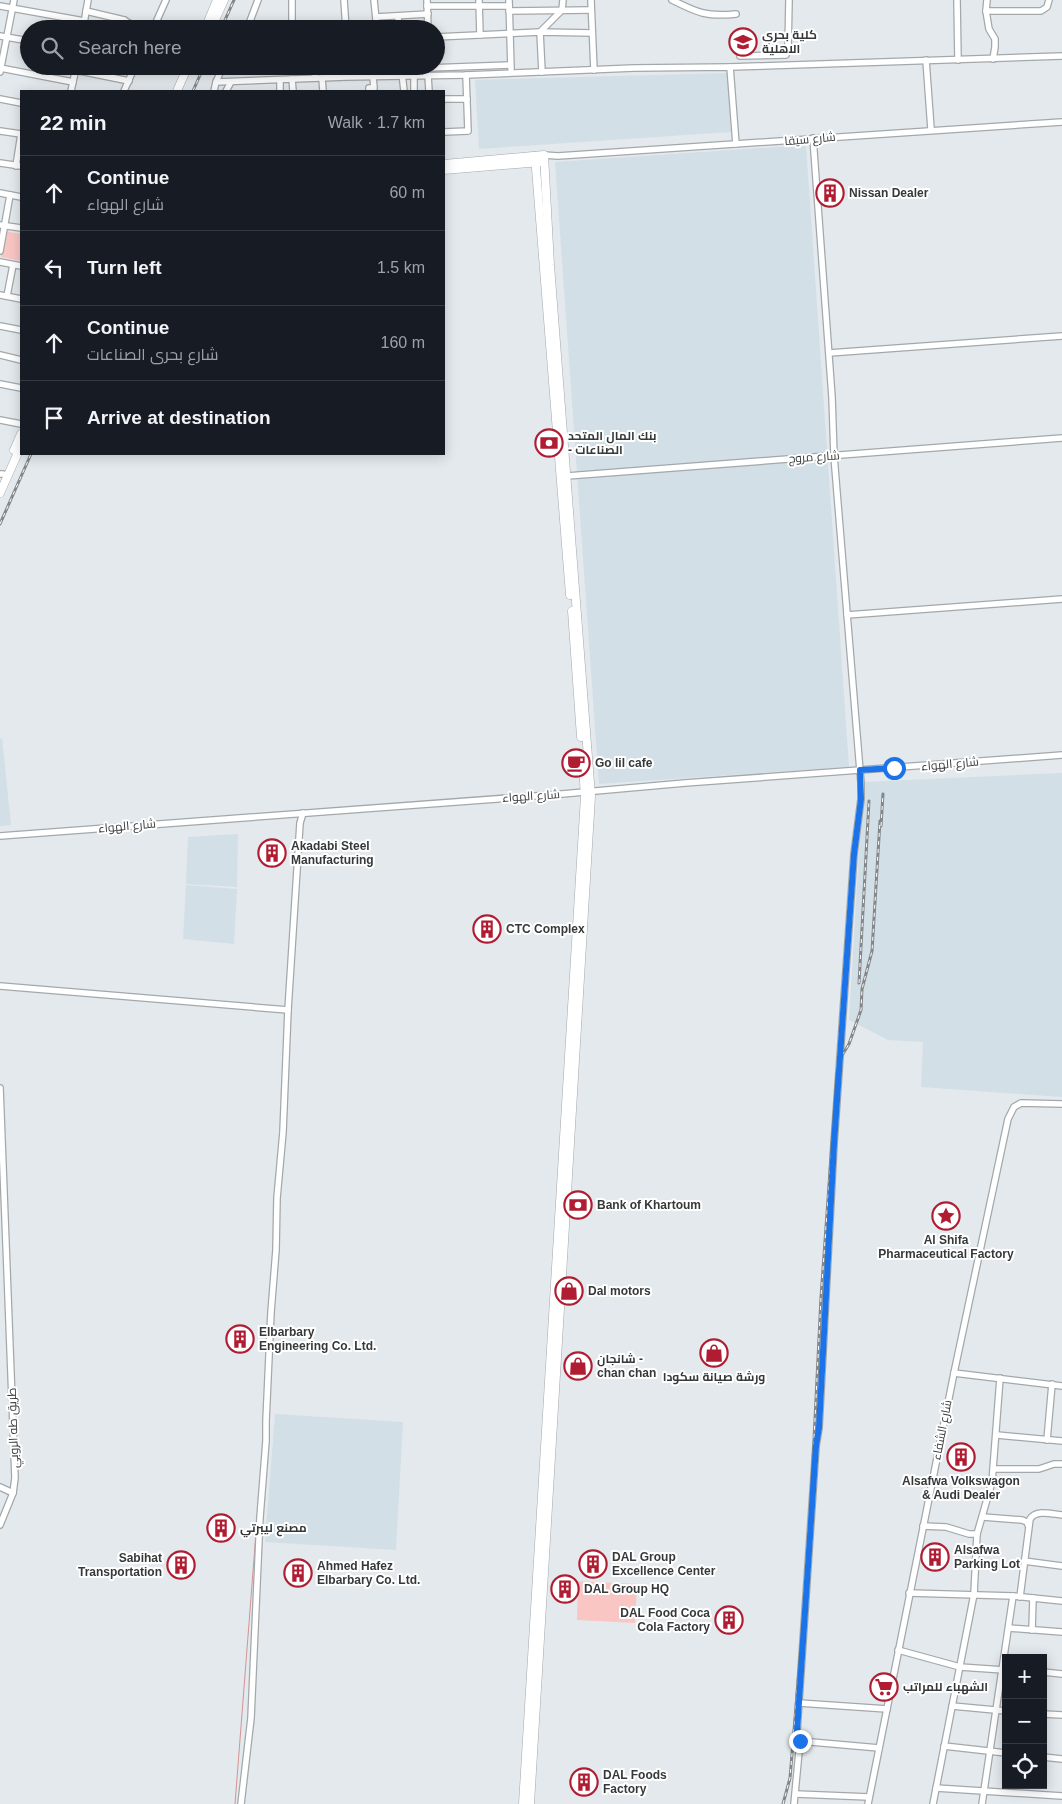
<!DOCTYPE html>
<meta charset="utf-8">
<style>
body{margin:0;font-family:Helvetica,Cairo,sans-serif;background:#242831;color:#f1f3f6}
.controls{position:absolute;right:15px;bottom:15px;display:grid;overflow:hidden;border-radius:0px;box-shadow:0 2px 12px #0003}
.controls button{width:45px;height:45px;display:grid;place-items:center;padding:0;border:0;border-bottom:1px solid #363941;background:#171b24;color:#f1f3f6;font:25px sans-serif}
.stop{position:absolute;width:15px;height:15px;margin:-11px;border:4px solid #1a73e8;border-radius:50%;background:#fff}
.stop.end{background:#1a73e8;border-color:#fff;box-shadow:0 1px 5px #0008}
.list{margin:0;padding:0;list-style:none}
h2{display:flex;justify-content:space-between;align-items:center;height:65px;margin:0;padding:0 20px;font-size:21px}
h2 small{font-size:16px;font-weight:400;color:#9ea1a6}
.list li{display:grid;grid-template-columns:32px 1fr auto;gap:15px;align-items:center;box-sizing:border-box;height:75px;padding:0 20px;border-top:1px solid #363941}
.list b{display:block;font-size:19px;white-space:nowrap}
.list p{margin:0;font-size:16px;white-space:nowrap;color:#9ea1a6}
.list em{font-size:16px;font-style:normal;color:#9ea1a6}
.icon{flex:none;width:28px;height:28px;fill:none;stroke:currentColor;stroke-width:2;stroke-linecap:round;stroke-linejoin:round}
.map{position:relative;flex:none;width:1062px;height:1804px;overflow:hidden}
.search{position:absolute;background:#171b24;box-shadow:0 2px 12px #0003;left:20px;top:20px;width:425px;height:55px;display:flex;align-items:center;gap:12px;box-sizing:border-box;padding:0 18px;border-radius:28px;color:#9ea1a6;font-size:19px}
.panel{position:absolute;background:#171b24;box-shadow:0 2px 12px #0003;left:20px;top:90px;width:425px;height:365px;border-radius:0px}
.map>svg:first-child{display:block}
.built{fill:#d2dfe6}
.green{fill:#fac6c4}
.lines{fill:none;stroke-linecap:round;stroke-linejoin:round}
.stream{stroke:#d59291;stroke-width:1}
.minor-casing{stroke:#a3a8ab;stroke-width:8}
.major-casing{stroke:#a3a8ab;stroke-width:9}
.minor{stroke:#fff;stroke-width:5.5}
.major{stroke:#fff;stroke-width:8}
.rail-casing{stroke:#838789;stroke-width:3}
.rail{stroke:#fff;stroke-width:1;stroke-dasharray:4;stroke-linecap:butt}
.route{stroke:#1a73e8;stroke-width:6}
.labels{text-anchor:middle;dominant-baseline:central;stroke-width:4;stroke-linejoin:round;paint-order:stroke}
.poi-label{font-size:12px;font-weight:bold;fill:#36393a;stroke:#fff;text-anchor:start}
.street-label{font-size:12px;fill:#36393a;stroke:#fff}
</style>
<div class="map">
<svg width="1062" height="1804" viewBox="0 0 1062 1804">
<rect width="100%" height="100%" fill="#e4e9ed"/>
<g class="built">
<polygon points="728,73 731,132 479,149 475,80"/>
<polygon points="806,145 849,767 599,784 555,162"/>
<polygon points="2,738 11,825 0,826 0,739"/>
<polygon points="1062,773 1062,1097 921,1087 923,1042 888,1040 849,1020 863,782"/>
<polygon points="238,834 237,887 186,884 188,837"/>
<polygon points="186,885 237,889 234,944 183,939"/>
<polygon points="275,1414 403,1422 396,1550 265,1542"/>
</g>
<g class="green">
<polygon points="5,231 21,234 21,261 1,257"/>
<polygon points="578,1581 637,1584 635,1623 577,1620"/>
</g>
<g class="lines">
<polyline class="stream" points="235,1804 256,1533"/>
<g class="minor-casing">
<g id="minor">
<polyline points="344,0 346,29"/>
<polyline points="374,0 377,29"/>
<polyline points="427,0 428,29"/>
<polyline points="479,0 480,35"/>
<polyline points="509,0 511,69"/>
<polyline points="591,0 594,70"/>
<path d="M672 0C698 13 707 17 736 14"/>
<polyline points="957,0 958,60"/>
<polyline points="987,0 986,11 989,29 995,39 995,47 993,59"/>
<polyline points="0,6 84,21"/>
<polyline points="427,6 509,6"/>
<polyline points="86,11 124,20 139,29"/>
<polyline points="509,11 591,10"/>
<polyline points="986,11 1041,11 1047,7 1049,0"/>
<polyline points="398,16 399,29"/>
<polyline points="376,17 428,14"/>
<polyline points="83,29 88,0"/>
<polyline points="122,29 124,20"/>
<polyline points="153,29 166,0"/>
<polyline points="247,29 258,0"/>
<polyline points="292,29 292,0"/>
<polyline points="0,36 29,41"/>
<polyline points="436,37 540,32 592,33"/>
<polyline points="740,56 786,55 788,50 789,0"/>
<polyline points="926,60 931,129"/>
<polyline points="730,67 1062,56"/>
<polyline points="0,68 73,82"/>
<polyline points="75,70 129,81"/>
<polyline points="346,71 510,65"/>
<polyline points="0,72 14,0"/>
<polyline points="542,72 540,32 562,10 563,0"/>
<polyline points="402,73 404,91"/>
<polyline points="428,76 429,91"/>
<polyline points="112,77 115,66"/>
<polyline points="414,77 414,91"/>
<polyline points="315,78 315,66"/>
<polyline points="322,78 323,91"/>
<polyline points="292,79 293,91"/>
<polyline points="280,80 280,91"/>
<polyline points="216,82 223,66"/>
<polyline points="71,91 76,68"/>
<polyline points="124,91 135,66"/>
<polyline points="214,91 216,82 346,77 466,75 634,68 730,67 736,144"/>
<polyline points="226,91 231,82"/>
<polyline points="369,91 369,88 374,88 373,77"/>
<polyline points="0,99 21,103"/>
<polyline points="444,99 467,99"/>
<polyline points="0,131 21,134"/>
<polyline points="444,132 468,131 466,75"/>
<polyline points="544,155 558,156 1062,122"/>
<polyline points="0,163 21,166"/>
<polyline points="16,166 21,134"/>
<polyline points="0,193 21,197"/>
<polyline points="0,225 21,228"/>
<polyline points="0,251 10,195"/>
<polyline points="0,262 21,266"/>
<polyline points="0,295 21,299"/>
<polyline points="7,296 13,265"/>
<polyline points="0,326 21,330"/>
<polyline points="829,353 1062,336"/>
<polyline points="0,355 21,360"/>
<polyline points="0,384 21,388"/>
<polyline points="0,420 21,424"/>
<polyline points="0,474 3,474"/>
<polyline points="567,476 1062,438"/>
<polyline points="847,615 1062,599"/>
<polyline points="0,836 562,794 685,783 1062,755"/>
<polyline points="0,986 288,1010"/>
<polyline points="0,1088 15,1478 13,1493 0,1525"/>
<polyline points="954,1373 1062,1386"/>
<polyline points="997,1435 1062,1441"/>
<polyline points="1047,1440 1052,1384"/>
<polyline points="994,1469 1039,1469 1054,1464 1062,1464"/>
<polyline points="0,1487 13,1493"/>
<polyline points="983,1517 1022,1520 1027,1522 1028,1525"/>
<polyline points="923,1526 946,1527 969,1534 977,1534 992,1482 1000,1378"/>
<polyline points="1024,1561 1062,1566"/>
<polyline points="909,1593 1013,1596 1062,1601"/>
<path d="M1020 1597 1030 1519C1036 1509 1052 1514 1062 1515"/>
<polyline points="1009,1628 1062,1632"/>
<polyline points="1032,1630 1033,1598"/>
<polyline points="898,1650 960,1667 1004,1670"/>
<polyline points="1043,1672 1062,1674"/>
<polyline points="799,1703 887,1709"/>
<polyline points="952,1706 1006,1711"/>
<polyline points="1043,1714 1062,1715"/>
<polyline points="800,1741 879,1748"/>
<polyline points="944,1746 1006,1753"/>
<polyline points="1043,1757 1062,1759"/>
<polyline points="936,1788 1062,1796"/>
<polyline points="796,1794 869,1797"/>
<polyline points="241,1804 251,1718 260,1517 266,1441 266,1421 271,1312 276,1250 277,1198 283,1132 288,1010 300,823 303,813"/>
<polyline points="794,1804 800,1741 797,1732 816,1446 819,1428 834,1144 854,854 861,799 861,783 834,456 832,397 813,138"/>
<polyline points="868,1804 954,1373 1008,1119 1014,1107 1021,1103 1062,1104"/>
<polyline points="933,1804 974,1594 977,1534"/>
<polyline points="982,1804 1013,1596"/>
</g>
</g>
<g class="major-casing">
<g id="major">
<polyline points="205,29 217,0"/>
<polyline points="211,29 224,0"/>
<polyline points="177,91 188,66"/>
<polyline points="535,156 570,595"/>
<polyline points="444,164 544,155 550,265 591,796 530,1804"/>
<polyline points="444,170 541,162"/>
<polyline points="14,450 21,434"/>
<polyline points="0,493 21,446"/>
<polyline points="572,611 581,737"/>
<polyline points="523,1804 585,796 583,768"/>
</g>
</g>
<use href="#minor" class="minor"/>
<use href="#major" class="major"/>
<g class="rail-casing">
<g id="rail">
<polyline points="221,29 234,0"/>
<polyline points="193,91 204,66"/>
<polyline points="0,524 31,454"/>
<polyline points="881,826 883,794"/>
<polyline points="859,983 869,801"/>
<polyline points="783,1804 790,1778 808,1562 821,1297 837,1073 841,1057 849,1044 861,1010 862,989 872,951 880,821"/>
</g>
</g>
<use href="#rail" class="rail"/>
</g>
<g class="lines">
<polyline class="route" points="800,1741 797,1732 816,1446 819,1428 834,1144 854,854 861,799 860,770 894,768"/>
</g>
<defs>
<g id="university-ring" transform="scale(1.4375)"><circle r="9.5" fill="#fff" stroke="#b01d32" stroke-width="1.5"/><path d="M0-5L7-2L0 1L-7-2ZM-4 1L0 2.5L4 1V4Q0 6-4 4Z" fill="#b01d32"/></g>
<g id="building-ring" transform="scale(1.4375)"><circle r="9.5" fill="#fff" stroke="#b01d32" stroke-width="1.5"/><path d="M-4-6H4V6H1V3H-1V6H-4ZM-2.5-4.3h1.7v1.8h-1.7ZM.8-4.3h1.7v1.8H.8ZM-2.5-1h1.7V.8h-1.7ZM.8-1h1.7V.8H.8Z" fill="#b01d32"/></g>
<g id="bank-ring" transform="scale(1.4375)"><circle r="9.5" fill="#fff" stroke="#b01d32" stroke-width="1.5"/><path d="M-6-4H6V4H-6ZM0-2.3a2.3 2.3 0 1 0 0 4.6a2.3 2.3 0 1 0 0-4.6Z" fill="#b01d32"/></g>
<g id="cafe-ring" transform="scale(1.4375)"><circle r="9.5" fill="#fff" stroke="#b01d32" stroke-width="1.5"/><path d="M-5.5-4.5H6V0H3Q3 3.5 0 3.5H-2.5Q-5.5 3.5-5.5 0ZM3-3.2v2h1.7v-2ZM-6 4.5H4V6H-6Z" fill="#b01d32"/></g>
<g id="sight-ring" transform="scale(1.4375)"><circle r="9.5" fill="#fff" stroke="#b01d32" stroke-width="1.5"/><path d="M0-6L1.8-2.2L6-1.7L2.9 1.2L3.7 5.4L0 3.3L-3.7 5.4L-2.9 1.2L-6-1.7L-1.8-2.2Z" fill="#b01d32"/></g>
<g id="shop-ring" transform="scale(1.4375)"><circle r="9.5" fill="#fff" stroke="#b01d32" stroke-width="1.5"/><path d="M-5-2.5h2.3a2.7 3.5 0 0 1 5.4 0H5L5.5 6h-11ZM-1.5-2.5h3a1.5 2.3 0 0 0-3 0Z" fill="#b01d32"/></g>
<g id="supermarket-ring" transform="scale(1.4375)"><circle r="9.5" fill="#fff" stroke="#b01d32" stroke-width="1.5"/><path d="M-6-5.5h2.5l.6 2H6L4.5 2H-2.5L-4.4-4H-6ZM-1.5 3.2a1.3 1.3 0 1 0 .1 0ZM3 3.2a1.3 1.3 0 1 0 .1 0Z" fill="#b01d32"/></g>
</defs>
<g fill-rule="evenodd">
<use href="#university-ring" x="743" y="42"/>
<use href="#building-ring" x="830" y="193"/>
<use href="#bank-ring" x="549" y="443"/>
<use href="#cafe-ring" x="576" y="763"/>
<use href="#building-ring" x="272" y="853"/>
<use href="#building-ring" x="487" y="929"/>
<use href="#bank-ring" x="578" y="1205"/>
<use href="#sight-ring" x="946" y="1216"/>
<use href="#shop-ring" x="569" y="1291"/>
<use href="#building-ring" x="240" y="1339"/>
<use href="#shop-ring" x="714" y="1353"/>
<use href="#shop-ring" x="578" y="1366"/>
<use href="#building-ring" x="961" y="1457"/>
<use href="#building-ring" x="221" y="1528"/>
<use href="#building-ring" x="935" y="1557"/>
<use href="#building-ring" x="593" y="1564"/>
<use href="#building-ring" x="181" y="1565"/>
<use href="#building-ring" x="298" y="1573"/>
<use href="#building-ring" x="565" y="1589"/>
<use href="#building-ring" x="729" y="1620"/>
<use href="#supermarket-ring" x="884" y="1687"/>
<use href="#building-ring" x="584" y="1782"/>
</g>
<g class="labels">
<g class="poi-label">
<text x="762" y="35">كلية بحري<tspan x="762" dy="14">الاهلية</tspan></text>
<text x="849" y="193">Nissan Dealer</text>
<text x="568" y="436">بنك المال المتحد<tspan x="568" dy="14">- الصناعات</tspan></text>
<text x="595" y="763">Go lil cafe</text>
<text x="291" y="846">Akadabi Steel<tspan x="291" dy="14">Manufacturing</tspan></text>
<text x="506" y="929">CTC Complex</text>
<text x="597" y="1205">Bank of Khartoum</text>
<text x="946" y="1240" text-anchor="middle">Al Shifa<tspan x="946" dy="14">Pharmaceutical Factory</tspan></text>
<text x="588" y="1291">Dal motors</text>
<text x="259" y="1332">Elbarbary<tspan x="259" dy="14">Engineering Co. Ltd.</tspan></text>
<text x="597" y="1359">شانجان -<tspan x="597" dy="14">chan chan</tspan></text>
<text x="714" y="1377" text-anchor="middle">ورشة صيانة سكودا</text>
<text x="961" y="1481" text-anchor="middle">Alsafwa Volkswagon<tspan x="961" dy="14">&amp; Audi Dealer</tspan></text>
<text x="240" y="1528">مصنع ليبرتي</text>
<text x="954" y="1550">Alsafwa<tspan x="954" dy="14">Parking Lot</tspan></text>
<text x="612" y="1557">DAL Group<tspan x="612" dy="14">Excellence Center</tspan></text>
<text x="162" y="1558" text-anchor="end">Sabihat<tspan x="162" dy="14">Transportation</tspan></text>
<text x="317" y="1566">Ahmed Hafez<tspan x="317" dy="14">Elbarbary Co. Ltd.</tspan></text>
<text x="584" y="1589">DAL Group HQ</text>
<text x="710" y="1613" text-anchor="end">DAL Food Coca<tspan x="710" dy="14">Cola Factory</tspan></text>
<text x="903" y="1687">الشهباء للمراتب</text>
<text x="603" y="1775">DAL Foods<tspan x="603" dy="14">Factory</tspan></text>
</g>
<g class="street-label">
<text transform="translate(810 139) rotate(-5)">شارع سيقا</text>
<text transform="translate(814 457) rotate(-4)">شارع مروج</text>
<text transform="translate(950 764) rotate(-5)">شارع الهواء</text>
<text transform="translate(531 796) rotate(-4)">شارع الهواء</text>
<text transform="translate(127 826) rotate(-5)">شارع الهواء</text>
<text transform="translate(13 1428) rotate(-92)">طريق طه الروبي</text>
<text transform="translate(942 1430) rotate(-79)">شارع الشفاء</text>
</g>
</g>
</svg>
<div class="controls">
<button>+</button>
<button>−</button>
<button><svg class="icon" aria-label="locate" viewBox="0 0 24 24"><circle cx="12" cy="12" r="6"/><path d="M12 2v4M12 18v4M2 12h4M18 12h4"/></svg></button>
</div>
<div class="stop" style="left:894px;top:768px"></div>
<div class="stop end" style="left:800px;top:1741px"></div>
<div class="search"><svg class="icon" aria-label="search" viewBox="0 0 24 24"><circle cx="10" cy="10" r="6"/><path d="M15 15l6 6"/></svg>Search here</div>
<section class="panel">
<h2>22 min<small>Walk · 1.7 km</small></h2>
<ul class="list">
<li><svg class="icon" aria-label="ahead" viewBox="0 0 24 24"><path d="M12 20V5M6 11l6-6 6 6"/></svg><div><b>Continue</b><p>شارع الهواء</p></div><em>60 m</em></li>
<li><svg class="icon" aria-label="left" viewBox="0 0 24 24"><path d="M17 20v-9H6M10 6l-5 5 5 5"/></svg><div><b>Turn left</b></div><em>1.5 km</em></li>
<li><svg class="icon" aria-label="ahead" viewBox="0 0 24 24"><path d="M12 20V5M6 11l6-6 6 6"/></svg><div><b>Continue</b><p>شارع بحرى الصناعات</p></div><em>160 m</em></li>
<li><svg class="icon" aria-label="arrive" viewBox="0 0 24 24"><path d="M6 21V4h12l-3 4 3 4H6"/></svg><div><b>Arrive at destination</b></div></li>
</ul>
</section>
</div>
